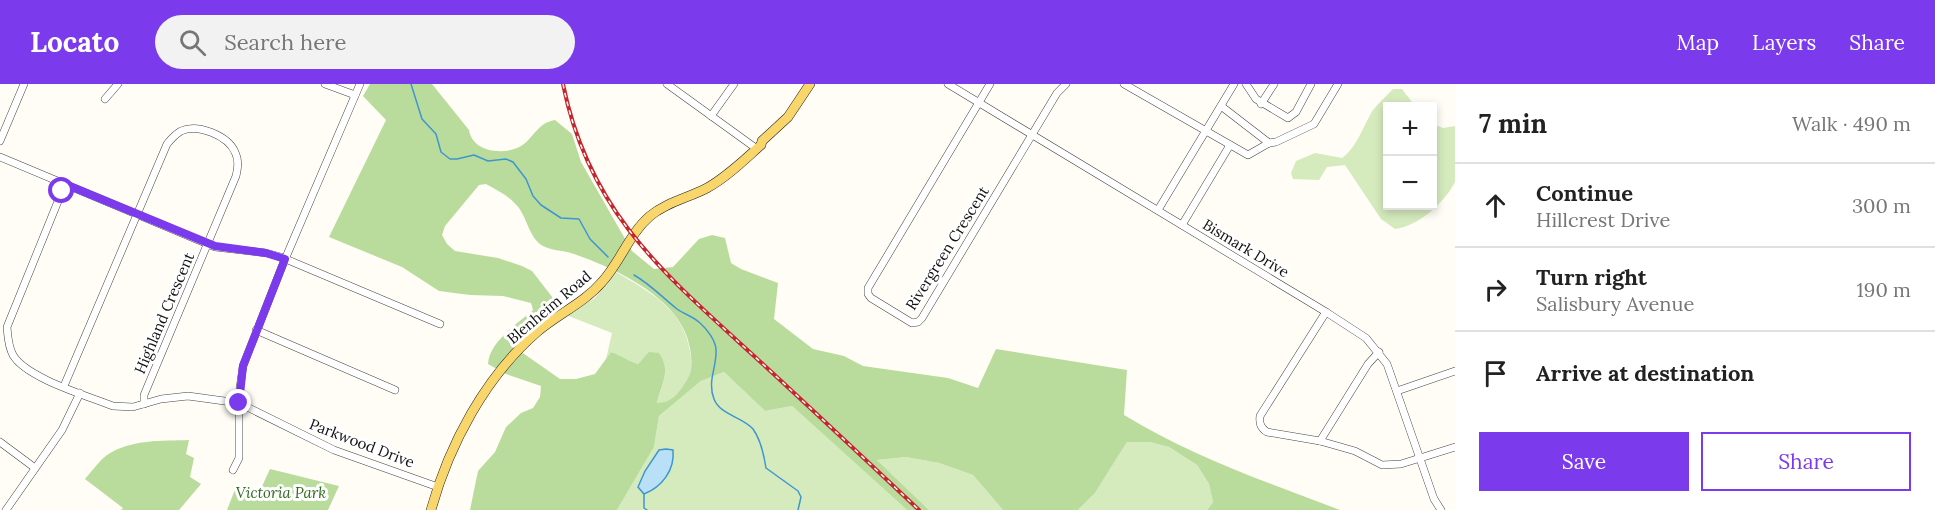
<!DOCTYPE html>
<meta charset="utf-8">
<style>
body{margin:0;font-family:Lora,serif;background:#f2f2f2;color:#222}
.controls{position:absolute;right:18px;top:18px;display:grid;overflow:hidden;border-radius:0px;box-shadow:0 3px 9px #0003}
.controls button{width:54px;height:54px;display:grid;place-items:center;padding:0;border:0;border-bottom:2px solid #e0e0e0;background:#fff;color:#222;font:30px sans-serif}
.stop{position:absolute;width:18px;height:18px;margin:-14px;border:4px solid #7c3aed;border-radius:50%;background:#fff}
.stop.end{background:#7c3aed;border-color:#fff;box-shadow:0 2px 6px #0008}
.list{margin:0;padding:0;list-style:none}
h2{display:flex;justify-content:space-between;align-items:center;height:78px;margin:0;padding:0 24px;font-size:26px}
h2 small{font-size:20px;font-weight:400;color:#767676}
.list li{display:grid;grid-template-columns:39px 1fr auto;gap:18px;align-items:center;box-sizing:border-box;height:84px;padding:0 24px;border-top:2px solid #e0e0e0}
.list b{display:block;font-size:22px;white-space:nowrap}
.list p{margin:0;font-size:20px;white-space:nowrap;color:#767676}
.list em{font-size:20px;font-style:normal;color:#767676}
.actions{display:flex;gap:12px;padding:18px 24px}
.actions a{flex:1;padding:14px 0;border:2px solid #7c3aed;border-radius:0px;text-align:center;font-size:21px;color:#7c3aed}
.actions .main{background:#7c3aed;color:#fff}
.icon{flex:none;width:33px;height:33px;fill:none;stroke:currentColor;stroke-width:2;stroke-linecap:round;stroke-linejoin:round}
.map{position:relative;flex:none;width:1455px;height:426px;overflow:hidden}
header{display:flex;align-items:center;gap:36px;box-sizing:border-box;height:84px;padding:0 30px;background:#7c3aed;color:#fff}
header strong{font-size:28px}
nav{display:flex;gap:33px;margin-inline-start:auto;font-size:21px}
.search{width:420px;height:54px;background:#f2f2f2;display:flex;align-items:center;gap:15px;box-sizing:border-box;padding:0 21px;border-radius:33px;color:#767676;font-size:22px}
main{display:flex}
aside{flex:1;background:#fff}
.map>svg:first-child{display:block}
.green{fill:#d5ebbd}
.forest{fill:#b9dc9c;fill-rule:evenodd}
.water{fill:#b9e0f7;stroke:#3f96cf;stroke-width:1.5}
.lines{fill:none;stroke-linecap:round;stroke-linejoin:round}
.stream{stroke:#3f96cf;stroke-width:1.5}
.minor-casing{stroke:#444;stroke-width:8}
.major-casing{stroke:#222;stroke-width:10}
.minor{stroke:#fff;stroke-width:7}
.major{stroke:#f9d66b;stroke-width:9}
.rail-casing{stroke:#c4262e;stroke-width:4}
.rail{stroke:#fff;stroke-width:1.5;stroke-dasharray:4.5;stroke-linecap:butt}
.route{stroke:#7c3aed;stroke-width:8}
.labels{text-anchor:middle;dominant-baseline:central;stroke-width:6;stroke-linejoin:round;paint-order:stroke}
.street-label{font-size:15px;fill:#111;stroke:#fff}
.park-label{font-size:15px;font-style:italic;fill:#2f6b1f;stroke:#fff}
</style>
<header>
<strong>Locato</strong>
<div class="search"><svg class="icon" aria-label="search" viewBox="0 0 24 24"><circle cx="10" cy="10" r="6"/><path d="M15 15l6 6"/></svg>Search here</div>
<nav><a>Map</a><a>Layers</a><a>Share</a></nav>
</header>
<main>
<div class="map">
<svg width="1455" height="426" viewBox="0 0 1455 426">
<rect width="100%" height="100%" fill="#fffdf5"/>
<g class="green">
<path d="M1393 5H1402L1415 22H1388V122H1432L1433 40 1443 44 1455 42V98C1444 119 1419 142 1395 145L1381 135 1345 81 1327 83 1319 96 1293 95 1291 89 1296 77 1315 69 1342 74C1358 62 1362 44 1373 26 1379 19 1386 12 1393 5Z"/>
<path d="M616 188C650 208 683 225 690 267 692 278 692 289 686 298 678 310 672 319 657 320 661 300 672 288 659 269H649L638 280C628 277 621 271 611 268L606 275 612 249 566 231 595 214Z"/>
<polygon points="724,288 765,327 792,322 907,426 617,426 654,363 659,332 701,297"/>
<polygon points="1127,358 1150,358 1169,363 1197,381 1209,400 1213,418 1207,426 1078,426 1095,409"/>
<polygon points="906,373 939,379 973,391 1003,426 929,426 877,376"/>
</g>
<g class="forest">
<path d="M370 0H432L469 46C472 68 504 72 521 62 534 54 537 39 555 36L572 50 581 78 632 167 654 185 673 183 699 155 712 151 725 154 731 179 741 185 778 199 774 235 813 265 844 272 863 282 948 294 978 304 996 265 1127 286 1124 331C1191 372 1266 398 1340 426H1207L1213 418 1209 400 1197 381 1169 363 1150 358H1127L1095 409 1078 426H1003L973 391 939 379 906 373 877 376 929 426H907L792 322 765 327 724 288 701 297 659 332 654 363 617 426H470L478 387 495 368 506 343 521 329 533 324 540 313 541 302 506 290 488 280C489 258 517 240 533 226L531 219 503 212 470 211 439 207 402 183 329 153 386 36 363 12ZM486 100C498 107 510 112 519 124 527 135 530 155 543 162 552 167 564 166 574 170 617 185 682 215 690 264 692 277 693 288 685 299 678 310 671 319 657 319 661 300 672 287 659 269L649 268 638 280C628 277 621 271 611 268L595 290 576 295H560L517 265 563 227 532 187 522 182 498 174 455 167 447 160 442 151 445 142 479 101Z"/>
<path d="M189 356 186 370 194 374 190 393 201 400 179 426H121L123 424 85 395C91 388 99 377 107 371 131 355 162 357 189 356Z"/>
<polygon points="270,385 339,402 328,426 227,426 236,403 259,409"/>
</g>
<path class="water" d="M666 365 673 366C675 386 662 403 644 410L638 403 645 387 659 366Z"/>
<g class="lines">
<g class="stream">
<polyline points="411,0 422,35 436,50 441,68 450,75 457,75 474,71 488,77 506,75 513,78 526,95 533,112 541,121 561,134 579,135 590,155 608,173"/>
<path d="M634 191C650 200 663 214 677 225 684 230 694 233 700 239 707 245 716 257 716 266 717 283 707 297 714 315 720 331 743 333 753 345 761 356 764 371 766 384L798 407 801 413 798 426"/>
<polyline points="644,410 644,424 647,426"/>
</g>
<g class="minor-casing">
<g id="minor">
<polyline points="325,0 355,11"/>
<polyline points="667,0 757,65"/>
<polyline points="948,0 1326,228 1366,254 1387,280 1434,415 1441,426"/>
<polyline points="990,0 868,204 868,210 871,214 912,239 918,238 922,234 1057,9 1066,0"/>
<polyline points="1124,0 1248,71 1269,59 1276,58 1314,40 1338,0"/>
<polyline points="1246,0 1256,15 1288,34 1296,28 1311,0"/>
<polyline points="105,15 118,0"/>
<polyline points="1261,20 1274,0"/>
<polyline points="1221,22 1269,59"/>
<polyline points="711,32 734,0"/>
<polyline points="0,57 24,0"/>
<polyline points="0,73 215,163 266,169 281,173 440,240"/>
<path d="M65 100 7 243C8 253 8 262 13 271 26 294 88 312 113 322L133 323 161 315 188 312 239 319 334 366 438 403"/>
<polyline points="1158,126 1234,0"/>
<polyline points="1182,141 1230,61"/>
<path d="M1326 228 1260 332C1259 340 1261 344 1267 348L1320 357 1355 367 1382 381 1401 380 1455 363"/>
<polyline points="256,246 395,306"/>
<path d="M64 302 167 60C171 55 176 50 181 47 198 39 228 52 235 68 239 76 238 83 236 92L144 311V320"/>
<polyline points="1397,307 1455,287"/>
<polyline points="1320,357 1368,280 1379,268"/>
<polyline points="0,358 35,384"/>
<polyline points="233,386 239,374 239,311 243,282 283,180 360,0"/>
<polyline points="6,426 62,346 80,309"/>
</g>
</g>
<g class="major-casing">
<path id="major" d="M431 426C449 361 485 293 537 248 558 230 584 219 602 198 621 177 629 150 650 132 667 118 688 114 707 104 727 93 744 76 761 61L762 57 788 33 810 0"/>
</g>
<use href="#minor" class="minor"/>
<use href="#major" class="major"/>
<g class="rail-casing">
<path id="rail" d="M563 0C590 134 672 196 766 283 817 330 868 378 919 426"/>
</g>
<use href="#rail" class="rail"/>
</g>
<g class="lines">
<polyline class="route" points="62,107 65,100 215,162 266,169 285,175 243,282 239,319"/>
</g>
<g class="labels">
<g class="street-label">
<text transform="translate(947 164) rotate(-58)">Rivergreen Crescent</text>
<text transform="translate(1246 164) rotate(31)">Bismark Drive</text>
<text transform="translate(549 223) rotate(-40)">Blenheim Road</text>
<text transform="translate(164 229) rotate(-67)">Highland Crescent</text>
<text transform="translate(362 359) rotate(21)">Parkwood Drive</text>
</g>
<g class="park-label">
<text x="281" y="408">Victoria Park</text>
</g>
</g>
</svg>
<div class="controls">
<button>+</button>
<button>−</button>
</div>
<div class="stop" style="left:62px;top:107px"></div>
<div class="stop end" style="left:239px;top:319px"></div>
</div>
<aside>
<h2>7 min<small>Walk · 490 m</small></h2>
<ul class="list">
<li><svg class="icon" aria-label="ahead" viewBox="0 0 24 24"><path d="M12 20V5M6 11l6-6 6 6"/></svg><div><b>Continue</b><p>Hillcrest Drive</p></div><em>300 m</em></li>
<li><svg class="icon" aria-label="right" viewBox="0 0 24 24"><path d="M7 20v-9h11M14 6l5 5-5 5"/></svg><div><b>Turn right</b><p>Salisbury Avenue</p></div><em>190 m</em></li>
<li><svg class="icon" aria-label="arrive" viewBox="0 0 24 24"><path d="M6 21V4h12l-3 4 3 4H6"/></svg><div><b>Arrive at destination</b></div></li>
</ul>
<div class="actions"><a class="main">Save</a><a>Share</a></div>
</aside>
</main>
